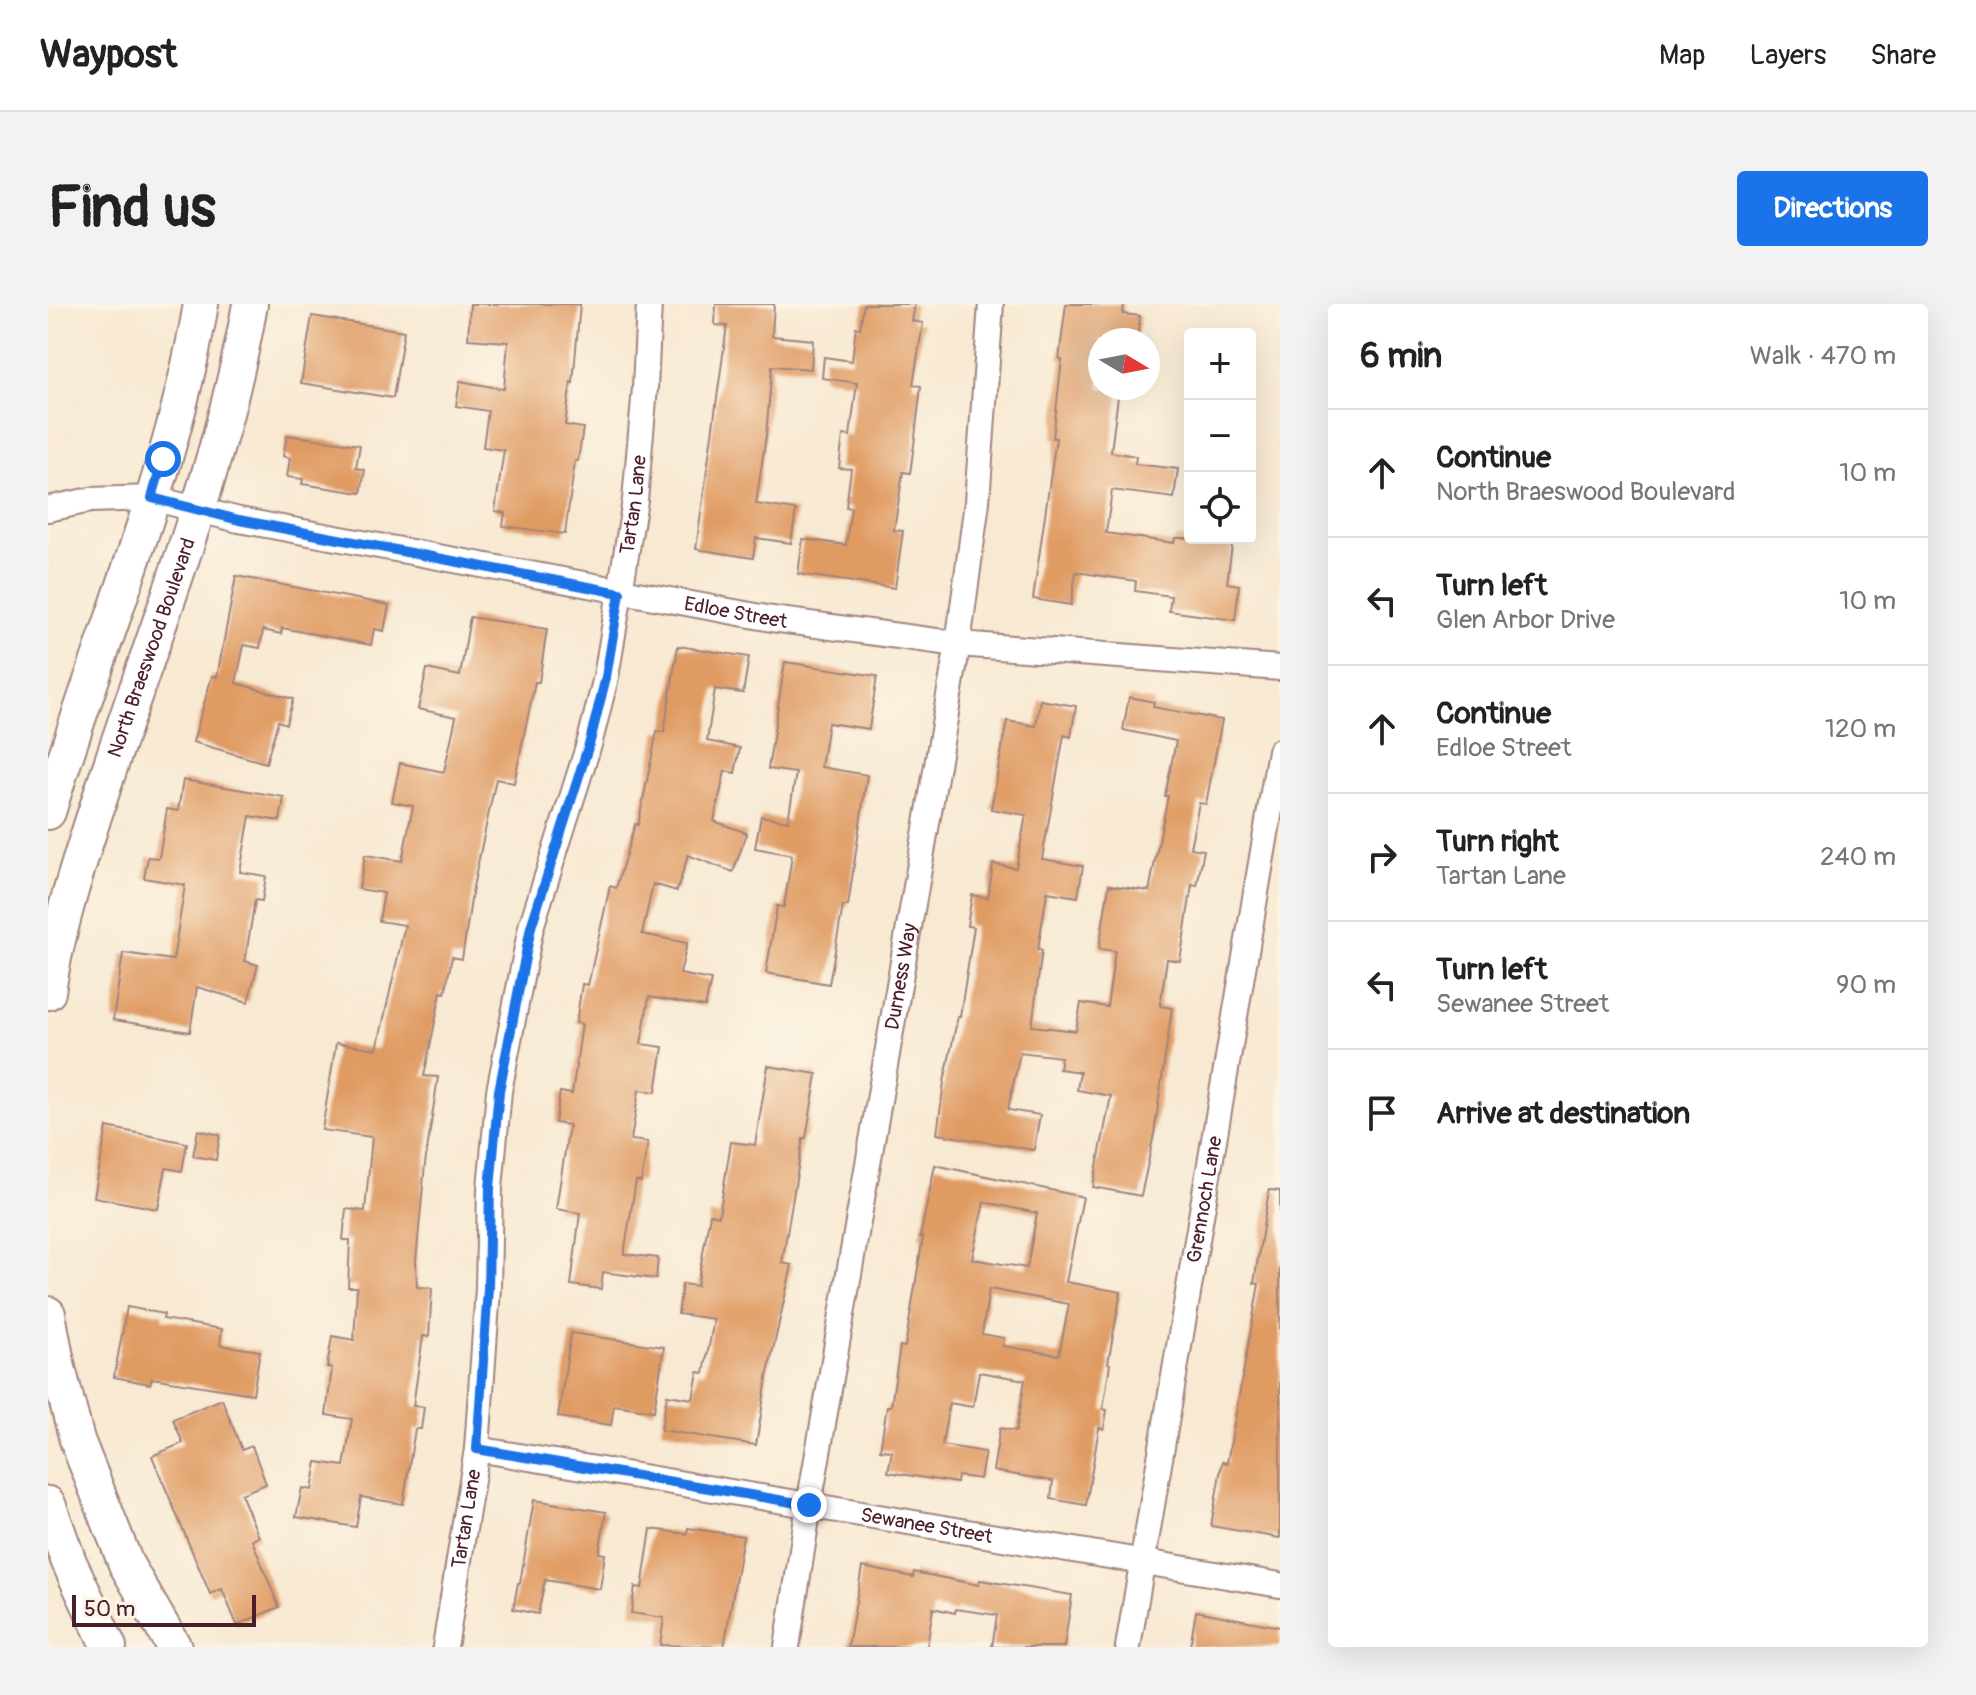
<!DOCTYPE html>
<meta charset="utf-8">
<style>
body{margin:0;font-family:Pangolin,sans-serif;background:#f2f2f2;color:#222}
.controls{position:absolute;right:24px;top:24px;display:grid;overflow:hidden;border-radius:8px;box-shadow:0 8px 32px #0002}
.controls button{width:72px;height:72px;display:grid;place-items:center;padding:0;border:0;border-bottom:2px solid #e0e0e0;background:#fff;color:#222;font:40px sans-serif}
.compass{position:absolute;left:1040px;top:24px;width:72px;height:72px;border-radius:50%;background:#fff;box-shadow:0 8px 32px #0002;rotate:100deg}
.scale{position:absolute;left:24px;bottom:20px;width:184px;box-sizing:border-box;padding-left:8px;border:4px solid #4a1f2b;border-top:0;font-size:22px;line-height:28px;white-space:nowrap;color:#4a1f2b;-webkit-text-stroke:6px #fcf5e5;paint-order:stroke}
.stop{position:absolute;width:24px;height:24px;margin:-18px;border:6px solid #1a73e8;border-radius:50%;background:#fff}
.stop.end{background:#1a73e8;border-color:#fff;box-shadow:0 2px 8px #0008}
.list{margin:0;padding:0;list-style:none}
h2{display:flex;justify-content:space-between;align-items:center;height:104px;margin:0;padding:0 32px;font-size:34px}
h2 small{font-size:26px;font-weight:400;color:#767676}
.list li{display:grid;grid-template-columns:52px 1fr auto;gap:24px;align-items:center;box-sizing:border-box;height:128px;padding:0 32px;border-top:2px solid #e0e0e0}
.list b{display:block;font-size:30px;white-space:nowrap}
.list p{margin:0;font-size:26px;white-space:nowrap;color:#767676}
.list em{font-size:26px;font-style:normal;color:#767676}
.icon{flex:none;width:44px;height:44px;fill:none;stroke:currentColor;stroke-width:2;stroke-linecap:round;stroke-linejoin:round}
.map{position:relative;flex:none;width:1232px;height:1343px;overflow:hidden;border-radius:8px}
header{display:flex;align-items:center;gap:48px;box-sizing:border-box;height:112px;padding:0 40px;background:#fff;border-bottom:2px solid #e0e0e0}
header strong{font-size:38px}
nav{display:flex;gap:44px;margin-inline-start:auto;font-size:28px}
.intro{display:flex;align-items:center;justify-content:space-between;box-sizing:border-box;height:192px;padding:0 48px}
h1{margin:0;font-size:56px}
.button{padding:20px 36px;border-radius:8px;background:#1a73e8;color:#fff;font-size:28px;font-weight:700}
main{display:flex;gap:48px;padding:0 48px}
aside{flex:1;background:#fff;border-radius:8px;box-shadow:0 8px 32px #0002}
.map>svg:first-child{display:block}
.building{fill:#e09b63;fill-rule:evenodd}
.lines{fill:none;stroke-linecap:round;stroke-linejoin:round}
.minor-casing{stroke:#a1847e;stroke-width:28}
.secondary-casing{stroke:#a1847e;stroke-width:38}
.minor{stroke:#fff;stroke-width:24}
.secondary{stroke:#fff;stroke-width:34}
.route{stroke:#1a73e8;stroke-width:10}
.labels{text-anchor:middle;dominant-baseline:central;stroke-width:7;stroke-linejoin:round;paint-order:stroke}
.street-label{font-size:20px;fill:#4a1f2b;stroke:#fcf5e5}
</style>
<header>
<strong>Waypost</strong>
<nav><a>Map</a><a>Layers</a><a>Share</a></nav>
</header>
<div class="intro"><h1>Find us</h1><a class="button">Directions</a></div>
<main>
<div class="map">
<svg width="1232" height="1343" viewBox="0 0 1232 1343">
<rect width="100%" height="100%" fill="#fcf5e5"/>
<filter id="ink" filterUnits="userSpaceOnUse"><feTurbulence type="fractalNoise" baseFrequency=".0125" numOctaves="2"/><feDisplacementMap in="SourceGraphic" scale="16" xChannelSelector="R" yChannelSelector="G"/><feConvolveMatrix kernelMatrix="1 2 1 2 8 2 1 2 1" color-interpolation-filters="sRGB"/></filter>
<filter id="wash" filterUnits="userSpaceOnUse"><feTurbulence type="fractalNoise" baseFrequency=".006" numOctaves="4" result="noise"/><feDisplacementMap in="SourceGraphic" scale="32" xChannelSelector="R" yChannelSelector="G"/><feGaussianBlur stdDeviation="1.8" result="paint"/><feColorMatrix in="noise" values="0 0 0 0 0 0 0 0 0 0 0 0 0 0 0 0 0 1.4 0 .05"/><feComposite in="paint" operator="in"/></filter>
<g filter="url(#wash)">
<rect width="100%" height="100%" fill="#f8e9d2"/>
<g id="blocks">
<g class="building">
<polygon points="422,0 532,0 525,79 523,78 517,121 535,124 530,157 527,157 517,230 455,222 457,209 447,207 456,146 435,143 440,107 408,102 412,77 456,85 460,38 420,35"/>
<polygon points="668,0 726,0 724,32 765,36 763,65 724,62 718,132 708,200 748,206 743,239 708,234 705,254 648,245 679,22 667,21"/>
<polygon points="816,0 867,0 864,17 875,19 865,81 873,82 866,141 862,169 855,168 846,226 855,227 847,284 750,270 755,235 798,241 803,204 798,203 803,165 791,164 795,131 802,132 809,79 774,74 776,53 804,57 808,23 812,24"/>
<polygon points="1018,0 1076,0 1075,10 1092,12 1089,36 1052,36 1052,84 1071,84 1063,148 1088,152 1087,160 1130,165 1126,194 1064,186 1058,229 1126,239 1127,234 1185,234 1179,279 1191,281 1187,316 1121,307 1123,292 1087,287 1088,277 1028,268 1023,301 985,295 1008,134 1005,134 1014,55 1011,55"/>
<polygon points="264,12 356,27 345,94 253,79"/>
<polygon points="239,131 312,141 308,164 317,166 313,189 254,180 255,175 239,173 242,154 235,152"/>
<polygon points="188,272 341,301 336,327 326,325 323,341 234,324 233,330 215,326 212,344 196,341 188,379 245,395 238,420 230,417 218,459 145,438 164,372 169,373"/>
<polygon points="422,313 499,325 491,378 487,378 466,479 448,475 425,583 414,655 404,653 397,689 393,688 376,772 390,773 377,860 368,957 369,983 384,984 381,1033 375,1032 365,1102 376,1103 373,1125 367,1125 355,1200 313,1193 308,1223 248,1213 254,1184 264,1186 269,1158 296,1162 304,1115 278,1111 284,1064 279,1063 284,1032 306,1036 309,983 300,983 302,936 295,936 298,905 317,907 324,833 274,826 288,739 329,745 357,621 331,617 336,589 311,585 317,551 354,557 365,502 344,498 352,459 396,468 408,413 370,405 379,365 412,372"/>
<polygon points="630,342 701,353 695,389 667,385 659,437 692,444 687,469 677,467 666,517 699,529 685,568 640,551 629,587 605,580 594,630 639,639 632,670 663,676 657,703 601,693 593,740 615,743 608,788 591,786 583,836 600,838 593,878 588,877 576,950 610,954 608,975 555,968 553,985 523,981 532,909 508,905 521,821 507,819 512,788 524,790 534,720 528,719 534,680 540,681 562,582 568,584 587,520 590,521 609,427 616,428"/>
<polygon points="737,358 829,372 821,425 780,419 773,463 819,471 800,602 795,602 781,680 718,669 729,602 736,603 744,551 707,544 713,512 740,517 748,469 720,465"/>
<polygon points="1081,393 1106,398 1105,403 1174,416 1158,500 1151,499 1142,544 1156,546 1149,582 1144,581 1132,657 1119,655 1112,702 1124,704 1106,830 1093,892 1045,883 1063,792 1029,786 1032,768 1011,765 1013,753 972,748 960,806 992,811 986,846 889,830 896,778 910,712 912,712 926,623 919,622 924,591 940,594 945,560 968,564 978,511 943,505 959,417 988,422 992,396 1028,402 1023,433 1016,431 994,555 1035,562 1030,593 999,588 990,645 994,646 984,722 1028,727 1033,699 1059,703 1067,647 1051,645 1061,581 1101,587 1120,492 1117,492 1128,437 1075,426"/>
<polygon points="135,476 236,493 232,517 202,512 192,568 218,572 214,597 207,596 197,657 210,661 200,698 149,683 142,728 65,716 75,649 125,656 137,581 96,574 100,553 111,554 119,505 130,507"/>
<polygon points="720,762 769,770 758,834 755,834 734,959 744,961 720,1068 708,1141 613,1126 619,1091 645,1095 650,1068 656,1069 666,1015 630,1010 634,980 649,982 662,910 671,912 683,838 707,841"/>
<polygon points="59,823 139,839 134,867 118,864 110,905 46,893"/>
<polygon points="150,826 172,831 168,856 145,852"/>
<path d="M887 861 1035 893 1018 978 1073 988 1060 1059 1062 1060 1055 1105 1059 1106 1056 1125 1051 1124 1038 1201 1003 1195 1005 1177 945 1167 952 1124 968 1127 977 1076 931 1068 925 1103 901 1099 894 1141 937 1148 932 1175 910 1172 909 1179 840 1168 844 1147 832 1146 839 1102H843L852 1042 857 1043 875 933H872ZM936 898 989 909 979 964 924 955ZM941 985 1021 1000 1011 1051 955 1042 956 1034 934 1030Z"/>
<polygon points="1221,886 1232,887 1232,1234 1163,1222 1174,1158 1179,1159 1211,980 1206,979"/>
<polygon points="79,1003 116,1010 115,1015 174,1025 172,1041 212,1047 205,1090 104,1074 102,1080 66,1073"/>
<polygon points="523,1029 616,1043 606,1107 566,1101 563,1121 510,1113"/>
<polygon points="174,1095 194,1146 204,1142 218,1180 193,1190 211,1233 204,1236 231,1303 189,1321 174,1285 162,1290 104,1152 135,1139 125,1115"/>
<polygon points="486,1196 558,1208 551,1249 557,1250 552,1285 497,1276 490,1310 465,1305 470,1279 472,1279"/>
<polygon points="640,1224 695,1232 676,1343 612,1341 616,1314 583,1309 587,1283 594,1284 603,1225 639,1230"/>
<polygon points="814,1263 865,1273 866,1268 931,1281 932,1276 1024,1291 1016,1343 944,1343 949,1311 908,1305 907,1309 885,1304 879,1343 800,1343"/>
<polygon points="1148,1307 1232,1323 1232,1343 1142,1343"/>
</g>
</g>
</g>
<g filter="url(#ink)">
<use href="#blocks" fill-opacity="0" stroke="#a1847e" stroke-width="2"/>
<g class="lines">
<g class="minor-casing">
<g id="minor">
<path id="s1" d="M0 205 42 196 104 194 191 216 724 315 910 340 1232 364"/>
<path id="s2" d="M429 1145 1232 1281"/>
<path id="s3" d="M397 1343 429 1145 440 984 442 884 451 787 483 623 542 437 558 373 587 196 597 84 601 0"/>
<path id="s4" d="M739 1343 761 1201 910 340 929 198 943 0"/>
<path id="s5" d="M1080 1343 1232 447"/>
</g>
</g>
<g class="secondary-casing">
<g id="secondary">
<path d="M0 508C51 339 124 174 153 0"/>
<path id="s6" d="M0 688C9 625 32 555 52 494 104 330 173 170 202 0"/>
<polyline points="0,1010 10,1064 29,1136 78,1260 126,1343"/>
<polyline points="0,1200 21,1258 61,1343"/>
</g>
</g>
<use href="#minor" class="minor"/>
<use href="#secondary" class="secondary"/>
</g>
</g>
<g class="lines" filter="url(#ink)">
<polyline class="route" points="115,155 104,194 191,216 572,289 558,373 542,437 483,623 451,787 442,884 440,984 429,1145 761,1201"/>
</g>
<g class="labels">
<g class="street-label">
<text stroke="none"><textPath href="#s3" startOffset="1162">Tartan Lane</textPath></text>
<text stroke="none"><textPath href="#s1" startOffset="700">Edloe Street</textPath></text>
<text stroke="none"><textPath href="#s6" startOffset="360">North Braeswood Boulevard</textPath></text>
<text stroke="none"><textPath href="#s4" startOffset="680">Durness Way</textPath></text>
<text stroke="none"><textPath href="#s5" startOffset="454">Grennoch Lane</textPath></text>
<text stroke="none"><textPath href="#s3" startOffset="130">Tartan Lane</textPath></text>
<text stroke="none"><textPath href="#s2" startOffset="456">Sewanee Street</textPath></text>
</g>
</g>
</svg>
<div class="controls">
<button>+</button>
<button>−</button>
<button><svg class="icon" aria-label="locate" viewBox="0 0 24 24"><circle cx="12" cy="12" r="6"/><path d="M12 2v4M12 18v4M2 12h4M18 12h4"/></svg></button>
</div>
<svg class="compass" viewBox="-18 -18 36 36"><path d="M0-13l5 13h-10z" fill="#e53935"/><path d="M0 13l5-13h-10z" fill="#767676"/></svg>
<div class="scale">50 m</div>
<div class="stop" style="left:115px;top:155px"></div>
<div class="stop end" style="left:761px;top:1201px"></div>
</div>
<aside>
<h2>6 min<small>Walk · 470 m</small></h2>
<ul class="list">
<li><svg class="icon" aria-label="ahead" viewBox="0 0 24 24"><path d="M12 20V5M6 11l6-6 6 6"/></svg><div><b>Continue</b><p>North Braeswood Boulevard</p></div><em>10 m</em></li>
<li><svg class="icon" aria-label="left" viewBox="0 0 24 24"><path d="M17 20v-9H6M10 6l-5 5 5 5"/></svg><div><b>Turn left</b><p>Glen Arbor Drive</p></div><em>10 m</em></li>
<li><svg class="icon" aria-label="ahead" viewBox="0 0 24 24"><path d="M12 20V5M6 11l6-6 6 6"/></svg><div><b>Continue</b><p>Edloe Street</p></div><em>120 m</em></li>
<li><svg class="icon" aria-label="right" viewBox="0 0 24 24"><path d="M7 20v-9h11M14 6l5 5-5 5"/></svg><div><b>Turn right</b><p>Tartan Lane</p></div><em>240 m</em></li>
<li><svg class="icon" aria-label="left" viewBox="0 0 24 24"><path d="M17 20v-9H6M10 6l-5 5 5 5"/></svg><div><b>Turn left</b><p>Sewanee Street</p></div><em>90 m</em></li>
<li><svg class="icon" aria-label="arrive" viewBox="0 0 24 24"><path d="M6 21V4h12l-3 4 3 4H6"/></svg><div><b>Arrive at destination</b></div></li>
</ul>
</aside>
</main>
